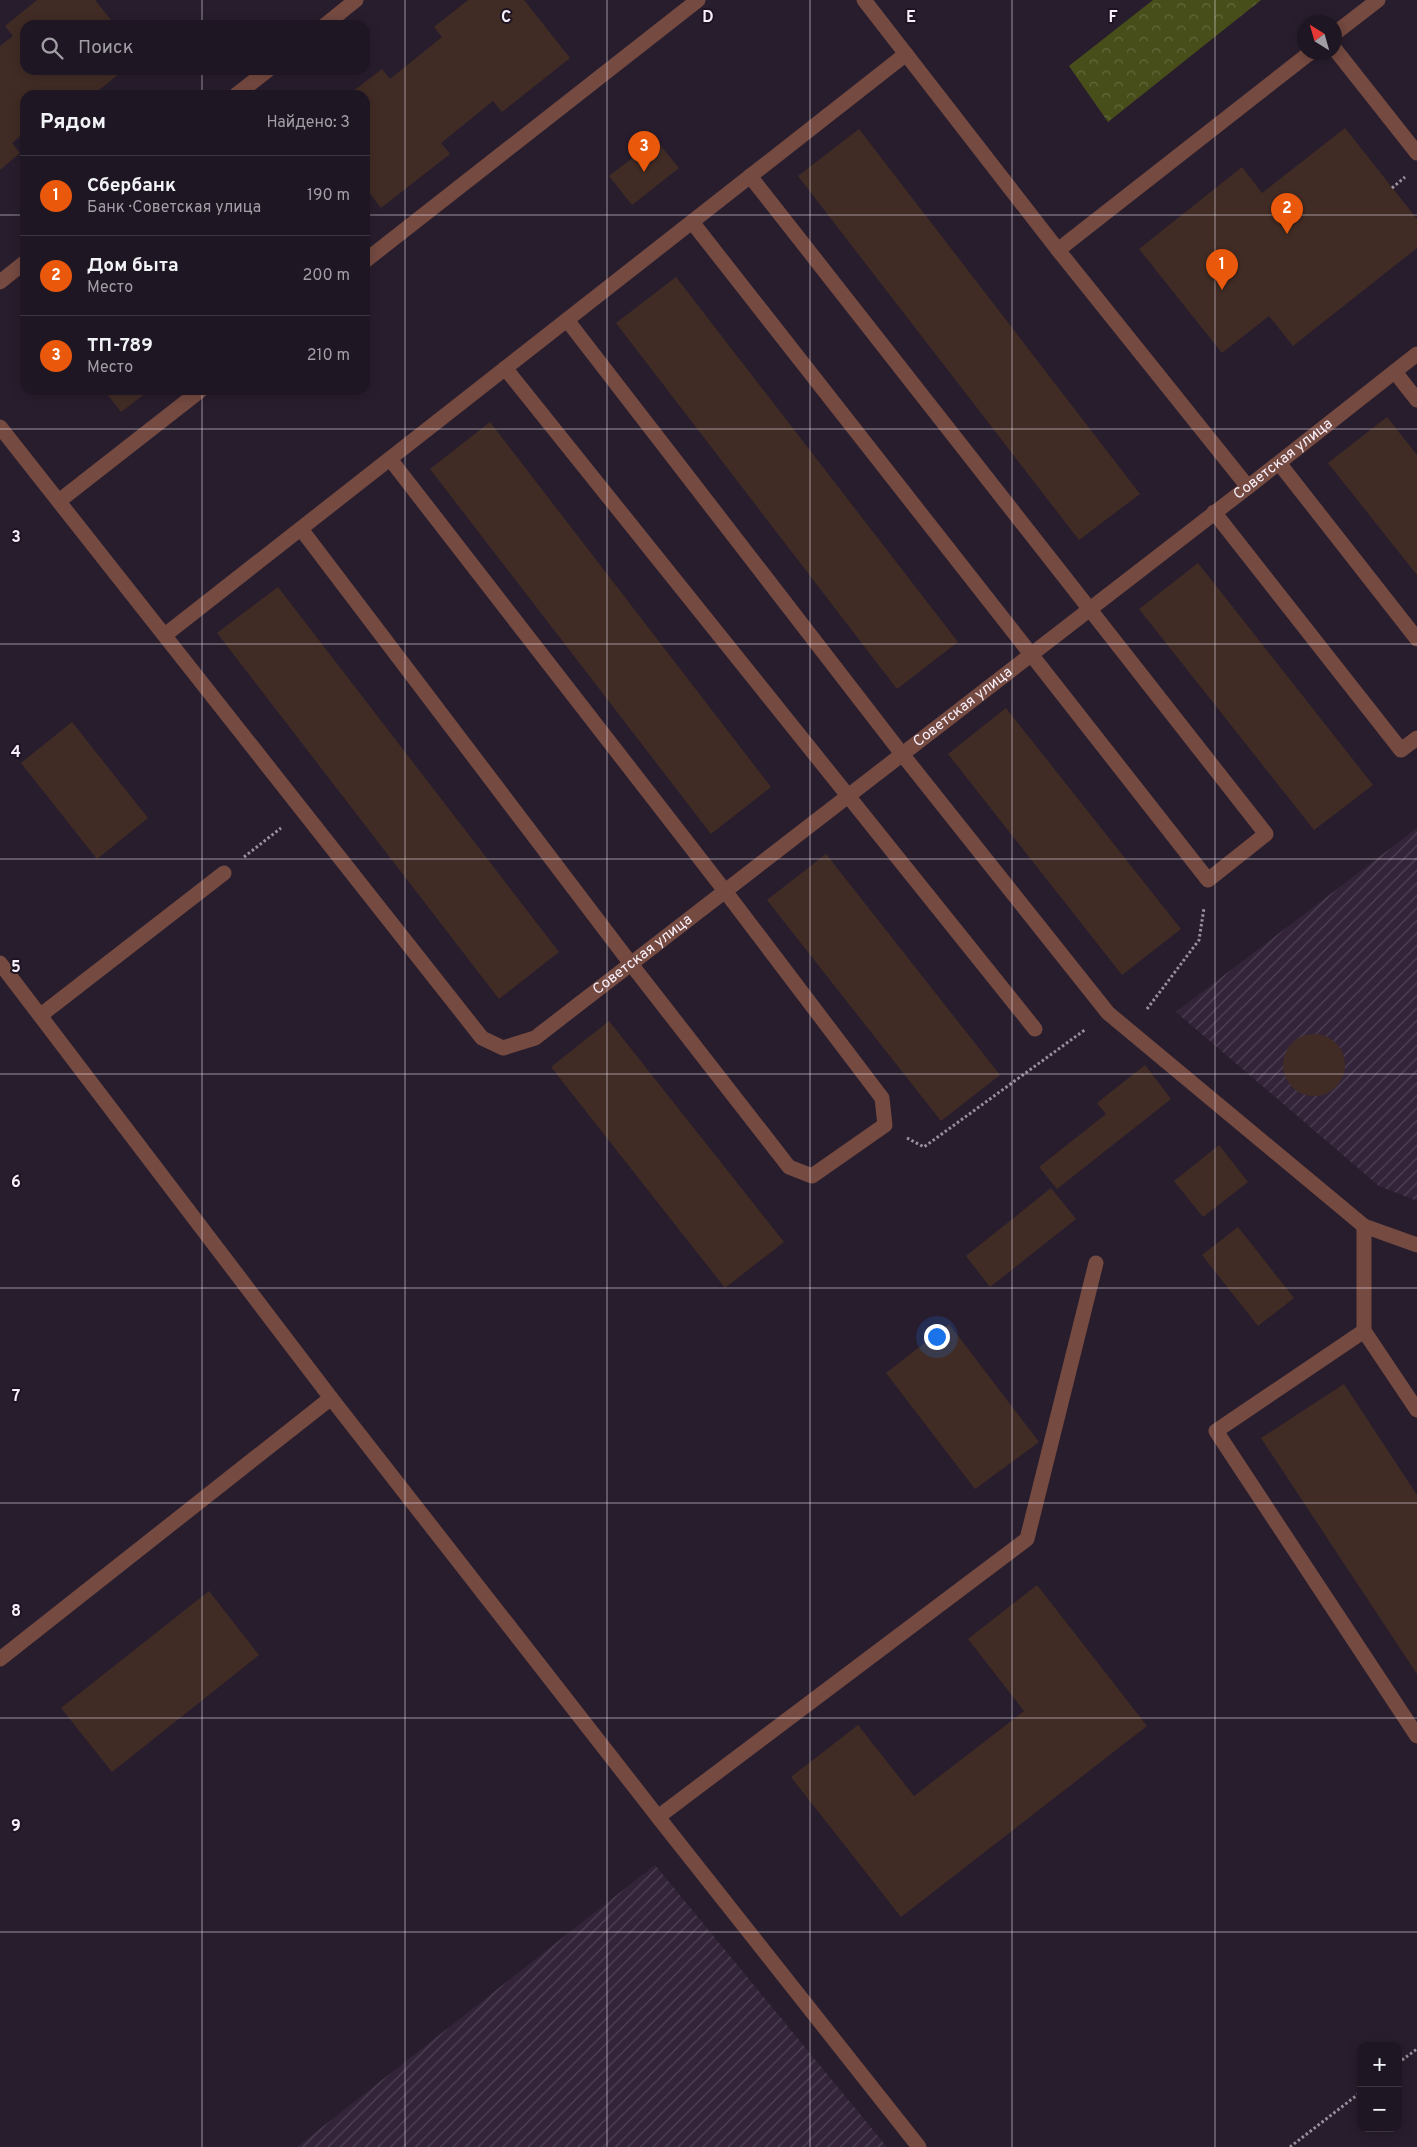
<!DOCTYPE html>
<html lang="ru">
<meta charset="utf-8">
<style>
body{margin:0;font-family:Overpass,sans-serif;background:#2b232f;color:#f1f3f6}
.controls{position:absolute;right:15px;bottom:15px;display:grid;overflow:hidden;border-radius:10px;box-shadow:0 2px 12px #0003}
.controls button{width:45px;height:45px;display:grid;place-items:center;padding:0;border:0;border-bottom:1px solid #3c3540;background:#1e1622;color:#f1f3f6;font:25px sans-serif}
.compass{position:absolute;left:1297px;top:15px;width:45px;height:45px;border-radius:50%;background:#1e1622;box-shadow:0 2px 12px #0003;rotate:323deg}
.you{position:absolute;left:936px;top:1336px;width:18px;height:18px;margin:-12px;border:4px solid #fff;border-radius:50%;background:#1a73e8;box-shadow:0 0 0 8px #1a73e833}
.badge{display:grid;place-items:center;width:32px;height:32px;border-radius:50%;background:#ea580c;color:#fff;font-size:16px;font-weight:700}
.pin{position:absolute;translate:-50% -41px;filter:drop-shadow(0 1px 2px #0008)}
.pin::after{content:'';position:absolute;top:26px;width:18px;height:15px;background:inherit;clip-path:polygon(0 0,100% 0,50% 100%)}
.list{margin:0;padding:0;list-style:none}
h2{display:flex;justify-content:space-between;align-items:center;height:65px;margin:0;padding:0 20px;font-size:21px}
h2 small{font-size:16px;font-weight:400;color:#a19fa5}
.list li{display:grid;grid-template-columns:32px 1fr auto;gap:15px;align-items:center;box-sizing:border-box;height:80px;padding:0 20px;border-top:1px solid #3c3540}
.list b{display:block;font-size:19px;white-space:nowrap}
.list p{margin:0;font-size:16px;white-space:nowrap;color:#a19fa5}
.list em{font-size:16px;font-style:normal;color:#a19fa5}
.icon{flex:none;width:28px;height:28px;fill:none;stroke:currentColor;stroke-width:2;stroke-linecap:round;stroke-linejoin:round}
.map{position:relative;flex:none;width:1417px;height:2147px;overflow:hidden}
.search{position:absolute;background:#1e1622;box-shadow:0 2px 12px #0003;left:20px;top:20px;width:350px;height:55px;display:flex;align-items:center;gap:12px;box-sizing:border-box;padding:0 18px;border-radius:15px;color:#a19fa5;font-size:19px}
.panel{position:absolute;background:#1e1622;box-shadow:0 2px 12px #0003;left:20px;top:90px;width:350px;height:305px;border-radius:15px}
.map>svg:first-child{display:block}
.industrial{fill:url(#industrial-furrows)}
.park{fill:url(#park-crowns)}
.building{fill:#412c25}
.lines{fill:none;stroke-linecap:round;stroke-linejoin:round}
.path{stroke:#9a909d;stroke-width:3;stroke-dasharray:2.5 2.5;stroke-linecap:butt}
.service{stroke:#754a41;stroke-width:15}
.minor{stroke:#754a41;stroke-width:15}
.grid{fill:none;stroke:#f7effa;stroke-width:1;stroke-opacity:0.55}
.labels{text-anchor:middle;dominant-baseline:central;stroke-width:4;stroke-linejoin:round;paint-order:stroke}
.street-label{font-size:15px;fill:#f7effa;stroke:#1e1423}
.grid-label{font-size:16px;text-anchor:middle;font-weight:bold;fill:#f7effa;stroke:#1e1423;stroke-width:4;stroke-linejoin:round;paint-order:stroke}
</style>
<div class="map">
<svg width="1417" height="2147" viewBox="0 0 1417 2147">
<defs>
<pattern id="industrial-furrows" width="10" height="10" patternUnits="userSpaceOnUse" patternTransform="scale(1.25)"><rect width="10" height="10" fill="#332439"/><path d="M-1 1l2-2M0 10L10 0M9 11l2-2" fill="none" stroke="#514457"/></pattern>
<pattern id="park-crowns" width="20" height="18" patternUnits="userSpaceOnUse" patternTransform="scale(1.25)"><rect width="20" height="18" fill="#484e1a"/><path d="M2 6a3 3 0 1 1 6 0M12 15a3 3 0 1 1 6 0" fill="none" stroke="#63683c"/></pattern>
</defs>
<rect width="100%" height="100%" fill="#281d2d"/>
<g class="industrial">
<polygon points="1417,828 1417,1201 1379,1186 1176,1012"/>
<polygon points="655,1865 887,2147 297,2147"/>
</g>
<polygon class="park" points="1153,0 1261,0 1108,122 1069,66"/>
<g class="building">
<polygon points="37,0 95,0 115,25 25,25 25,70 124,70 93,95 25,95 25,132 12,143 20,153 0,170 0,46 13,36 5,26"/>
<polygon points="468,0 524,0 570,58 502,112 493,101 441,143 450,154 381,208 365,187 365,95 348,95 382,69 390,79 442,37 434,27"/>
<polygon points="1345,128 1417,219 1417,248 1293,346 1269,316 1222,353 1139,249 1242,167 1262,193"/>
<polygon points="859,129 1140,494 1079,540 798,176"/>
<polygon points="656,140 679,168 632,205 609,176"/>
<polygon points="676,277 958,642 897,689 616,323"/>
<polygon points="104,390 150,390 121,412"/>
<polygon points="1387,417 1417,455 1417,575 1328,463"/>
<polygon points="490,422 771,787 711,834 430,469"/>
<polygon points="1198,563 1373,785 1314,830 1139,609"/>
<polygon points="278,587 559,952 499,999 217,633"/>
<polygon points="1006,708 1181,929 1122,975 948,754"/>
<polygon points="72,722 148,818 97,859 21,763"/>
<polygon points="826,854 1000,1075 941,1121 767,900"/>
<polygon points="609,1021 784,1242 725,1288 551,1067"/>
<circle cx="1314" cy="1065" r="31"/>
<polygon points="1145,1065 1171,1099 1057,1189 1039,1167 1106,1114 1097,1103"/>
<polygon points="1219,1145 1248,1182 1203,1217 1174,1181"/>
<polygon points="1051,1188 1076,1219 990,1287 966,1256"/>
<polygon points="1238,1227 1294,1298 1258,1326 1202,1255"/>
<polygon points="949,1324 1039,1442 975,1489 886,1373"/>
<polygon points="1344,1384 1417,1495 1417,1674 1261,1438"/>
<polygon points="1037,1585 1147,1726 901,1917 791,1777 858,1725 914,1796 1024,1711 968,1639"/>
<polygon points="209,1591 259,1655 112,1772 61,1708"/>
</g>
<g class="lines">
<g class="path">
<polyline points="1392,188 1405,177"/>
<polyline points="244,857 281,828"/>
<polyline points="1147,1009 1199,940 1204,908"/>
<polyline points="907,1138 924,1147 1086,1029"/>
<polyline points="1398,2063 1417,2049"/>
<polyline points="1290,2147 1361,2092"/>
</g>
<g class="service">
<polyline points="1334,34 1378,0"/>
<polyline points="1334,48 1417,153"/>
<polyline points="692,222 1208,880 1266,834 750,176"/>
<polyline points="1058,250 1311,52"/>
<polyline points="365,261 698,0"/>
<polyline points="567,320 902,754"/>
<polyline points="505,368 1035,1029"/>
<polyline points="1395,372 1417,400"/>
<polyline points="1279,463 1417,639"/>
<polyline points="59,501 201,390"/>
<polyline points="1214,512 1401,750 1417,738"/>
<polyline points="301,529 631,964 789,1167 812,1176 885,1125 882,1098 725,891 390,459"/>
<polyline points="165,635 906,54"/>
<polyline points="0,963 331,1398 658,1817 1027,1539 1096,1263"/>
<polyline points="41,1015 224,873"/>
<polyline points="1417,1245 1364,1226 1364,1331 1417,1410"/>
<polyline points="1364,1331 1216,1431 1417,1736"/>
<polyline points="0,1659 331,1398"/>
<polyline points="658,1817 919,2147"/>
</g>
<g class="minor">
<polyline points="864,0 1058,250 1248,487"/>
<polyline points="325,25 356,0"/>
<polyline points="236,95 268,70"/>
<polyline points="0,282 25,262"/>
<path id="s1" d="M0 427 482 1038 503 1048 535 1038 1248 487 1417 354"/>
<polyline points="902,754 1108,1013 1364,1226"/>
</g>
</g>
<path class="grid" d="M202 0V25M405 0V2147M607 0V2147M810 0V2147M1012 0V2147M1215 0V2147M202 70V95M0 215H25M365 215H1417M202 390V2147M0 429H1417M0 644H1417M0 859H1417M0 1074H1417M0 1288H1417M0 1503H1417M0 1718H1417M0 1932H1417"/>
<g class="labels">
<g class="street-label">
<text stroke="none"><textPath href="#s1" startOffset="1781">Советская улица</textPath></text>
<text stroke="none"><textPath href="#s1" startOffset="1376">Советская улица</textPath></text>
<text stroke="none"><textPath href="#s1" startOffset="971">Советская улица</textPath></text>
</g>
</g>
<g class="grid-label">
<text x="506" y="22">C</text>
<text x="708" y="22">D</text>
<text x="911" y="22">E</text>
<text x="1113" y="22">F</text>
<text x="16" y="542">3</text>
<text x="16" y="757">4</text>
<text x="16" y="972">5</text>
<text x="16" y="1187">6</text>
<text x="16" y="1401">7</text>
<text x="16" y="1616">8</text>
<text x="16" y="1831">9</text>
</g>
</svg>
<div class="controls">
<button>+</button>
<button>−</button>
</div>
<svg class="compass" viewBox="-18 -18 36 36"><path d="M0-13l5 13h-10z" fill="#e53935"/><path d="M0 13l5-13h-10z" fill="#a19fa5"/></svg>
<div class="you"></div>
<div class="pin badge" style="left:1222px;top:290px">1</div>
<div class="pin badge" style="left:1287px;top:234px">2</div>
<div class="pin badge" style="left:644px;top:172px">3</div>
<div class="search"><svg class="icon" aria-label="search" viewBox="0 0 24 24"><circle cx="10" cy="10" r="6"/><path d="M15 15l6 6"/></svg>Поиск</div>
<section class="panel">
<h2>Рядом<small>Найдено: 3</small></h2>
<ul class="list">
<li><span class="badge">1</span><div><b>Сбербанк</b><p>Банк · Советская улица</p></div><em>190 m</em></li>
<li><span class="badge">2</span><div><b>Дом быта</b><p>Место</p></div><em>200 m</em></li>
<li><span class="badge">3</span><div><b>ТП-789</b><p>Место</p></div><em>210 m</em></li>
</ul>
</section>
</div>
